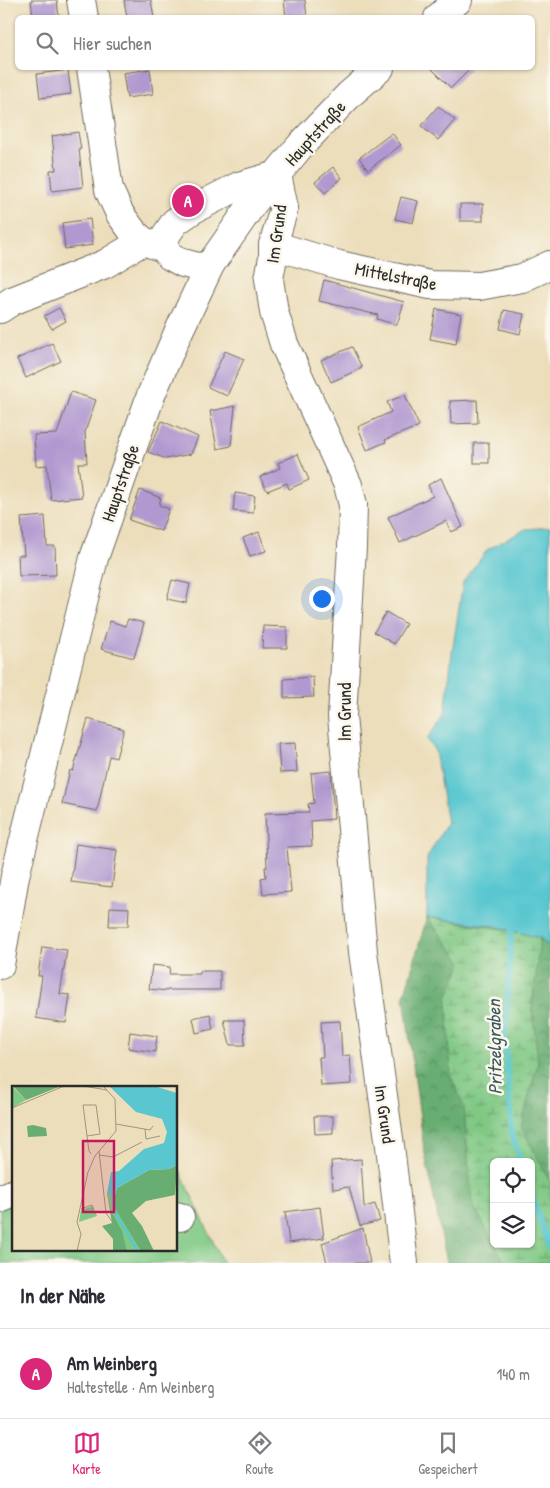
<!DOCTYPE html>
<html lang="de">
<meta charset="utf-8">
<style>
body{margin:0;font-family:"Patrick Hand",sans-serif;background:#f7f7f7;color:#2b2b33}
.controls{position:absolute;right:15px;bottom:15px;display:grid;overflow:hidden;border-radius:8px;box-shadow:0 1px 4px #0004}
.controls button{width:45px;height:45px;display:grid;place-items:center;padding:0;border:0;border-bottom:1px solid #e1e1e2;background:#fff;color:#2b2b33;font:25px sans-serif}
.you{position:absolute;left:321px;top:598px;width:18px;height:18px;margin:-12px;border:4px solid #fff;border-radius:50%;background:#1a73e8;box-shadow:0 0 0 8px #1a73e833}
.badge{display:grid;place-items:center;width:32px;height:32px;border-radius:50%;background:#db2777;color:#fff;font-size:16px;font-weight:700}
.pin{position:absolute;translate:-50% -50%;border:2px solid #fff;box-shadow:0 1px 5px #0006}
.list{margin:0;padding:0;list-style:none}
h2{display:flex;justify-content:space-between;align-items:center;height:65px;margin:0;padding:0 20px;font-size:21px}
h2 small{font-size:16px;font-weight:400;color:#7c7c81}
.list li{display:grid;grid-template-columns:32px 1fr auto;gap:15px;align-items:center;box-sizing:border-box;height:90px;padding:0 20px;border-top:1px solid #e1e1e2}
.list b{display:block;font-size:19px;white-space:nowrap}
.list p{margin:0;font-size:16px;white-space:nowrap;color:#7c7c81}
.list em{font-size:16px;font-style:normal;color:#7c7c81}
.icon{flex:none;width:28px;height:28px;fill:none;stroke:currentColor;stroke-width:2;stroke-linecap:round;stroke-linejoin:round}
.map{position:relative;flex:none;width:550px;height:1263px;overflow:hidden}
.search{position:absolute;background:#fff;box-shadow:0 1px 4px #0004;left:15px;right:15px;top:15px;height:55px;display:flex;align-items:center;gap:12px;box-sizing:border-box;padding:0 18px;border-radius:8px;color:#7c7c81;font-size:19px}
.sheet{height:155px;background:#fff}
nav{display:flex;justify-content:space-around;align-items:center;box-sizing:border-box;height:70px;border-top:1px solid #e1e1e2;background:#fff;font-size:14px;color:#7c7c81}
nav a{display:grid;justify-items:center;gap:2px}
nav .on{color:#db2777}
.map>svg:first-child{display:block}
.green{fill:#80c985;stroke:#567a58}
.forest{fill:url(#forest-crowns);stroke:#4a6c4e;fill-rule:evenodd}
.wetland{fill:url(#wetland-marsh);stroke:#567a58}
.water{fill:#5ac7d0;stroke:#42797e}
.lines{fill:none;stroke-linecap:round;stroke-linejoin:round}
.stream{stroke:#5ac7d0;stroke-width:5.5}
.building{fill:#b098d0}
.minor-casing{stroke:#6f6a5d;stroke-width:30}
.minor{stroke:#fff;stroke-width:28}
.labels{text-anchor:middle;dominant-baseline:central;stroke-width:5;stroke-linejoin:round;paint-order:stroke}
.street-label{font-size:18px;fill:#2b2b2b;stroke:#fbf7ec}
.water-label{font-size:19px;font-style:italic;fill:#395a5d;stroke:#fbf7ec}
.inset-river{fill:none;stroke:#5ac7d0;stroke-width:2.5}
.inset-road{fill:none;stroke:#9f9681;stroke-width:1}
.view{fill:#c2185b;fill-opacity:0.15;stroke:#c2185b;stroke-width:2.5}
.inset-edge{fill:none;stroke:#2b2b2b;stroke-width:2.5}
</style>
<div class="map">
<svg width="550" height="1263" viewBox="0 0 550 1263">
<defs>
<pattern id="forest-crowns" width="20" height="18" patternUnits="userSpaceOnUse" patternTransform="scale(1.25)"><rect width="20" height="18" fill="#68ad72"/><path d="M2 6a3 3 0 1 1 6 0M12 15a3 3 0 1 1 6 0" fill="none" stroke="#568d5e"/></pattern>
<pattern id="wetland-marsh" width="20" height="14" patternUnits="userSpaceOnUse" patternTransform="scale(1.25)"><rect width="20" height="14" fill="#80c985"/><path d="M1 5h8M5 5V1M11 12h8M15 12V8" fill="none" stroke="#69a36d"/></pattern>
</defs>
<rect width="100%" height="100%" fill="#fbf7ec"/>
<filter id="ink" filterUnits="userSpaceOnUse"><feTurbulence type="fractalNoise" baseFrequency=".02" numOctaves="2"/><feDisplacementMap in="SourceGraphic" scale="10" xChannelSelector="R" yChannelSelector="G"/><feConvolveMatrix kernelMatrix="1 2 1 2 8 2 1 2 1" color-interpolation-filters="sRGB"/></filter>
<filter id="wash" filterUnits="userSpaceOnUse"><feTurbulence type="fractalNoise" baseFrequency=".0096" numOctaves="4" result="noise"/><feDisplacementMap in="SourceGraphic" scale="20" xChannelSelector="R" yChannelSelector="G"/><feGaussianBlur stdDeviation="1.12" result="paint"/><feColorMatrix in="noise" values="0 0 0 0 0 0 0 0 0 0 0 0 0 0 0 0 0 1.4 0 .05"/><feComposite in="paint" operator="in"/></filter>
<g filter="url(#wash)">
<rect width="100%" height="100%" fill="#ecdebb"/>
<polygon class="green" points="176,1162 223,1263 0,1263 0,1204 14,1199 14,1249 176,1249"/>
<path class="forest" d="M427 917 494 926 540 938 550 947V1263H447L424 1149 404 996ZM494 1162H531V1244H494Z"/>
<polygon class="wetland" points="427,917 510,930 540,938 532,1007 538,1062 521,1126 550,1182 550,1263 505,1263 495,1244 531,1244 531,1162 494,1162 494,1243 472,1203 464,1107 451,1077 447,998 462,962"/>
<polygon class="water" points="550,527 550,947 540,938 494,926 427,917 427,858 447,823 435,751 427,739 445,714 452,653 463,582 488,549 526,529"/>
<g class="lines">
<g class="stream">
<polyline points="512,923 505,1040 512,1135 521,1162"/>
<polyline points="531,1194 550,1250"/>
</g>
</g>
<g id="blocks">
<g class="building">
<polygon points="31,0 57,0 59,18 33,18"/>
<polygon points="124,0 151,0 154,18 127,18"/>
<polygon points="284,0 305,0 307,18 286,18"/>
<polygon points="431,68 471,68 451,88"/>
<polygon points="150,69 153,94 127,98 123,73"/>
<polygon points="68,70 71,94 40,98 37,74"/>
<polygon points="438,106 455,120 438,140 421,126"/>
<polygon points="78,132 81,149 79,149 83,187 52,191 50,170 56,170 52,136"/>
<polygon points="392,133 401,145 368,170 359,158"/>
<polygon points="333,167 342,178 325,193 315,182"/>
<polygon points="401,197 418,201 413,223 395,219"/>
<rect x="460" y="204" width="23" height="17"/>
<polygon points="90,219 93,245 65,249 62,223"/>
<polygon points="324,280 404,302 397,325 377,319 378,315 319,301"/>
<polygon points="59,308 66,321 52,329 44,316"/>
<polygon points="436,309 461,314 456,344 430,339"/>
<polygon points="504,310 524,314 520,334 500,329"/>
<polygon points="52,343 61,361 26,378 17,359"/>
<polygon points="352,347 362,368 331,382 321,360"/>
<polygon points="225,351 244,359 227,396 208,387"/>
<polygon points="71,392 96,400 85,432 87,463 78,463 82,497 51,500 47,465 36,466 34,435 57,434"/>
<polygon points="405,395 419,426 385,440 386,442 367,450 358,427 391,412 387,402"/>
<polygon points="477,400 478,423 451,424 450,401"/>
<polygon points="235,406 231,446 217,449 210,411"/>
<polygon points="162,421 198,437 191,454 166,459 148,452"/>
<rect x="474" y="443" width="15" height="20"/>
<polygon points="298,454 309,480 289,489 287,483 267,491 260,477 280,468 278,463"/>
<polygon points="441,478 463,527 451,532 446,521 400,543 388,517 433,496 428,485"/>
<polygon points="140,490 161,498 159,505 169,509 161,531 129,520"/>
<polygon points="235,493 255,496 253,513 233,511"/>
<polygon points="45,516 47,546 55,546 56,575 19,576 18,555 24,555 21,518"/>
<polygon points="259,532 266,551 250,556 243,538"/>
<polygon points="172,580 190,584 186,603 167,599"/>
<polygon points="386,612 406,624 394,644 374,632"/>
<polygon points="128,619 144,623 134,658 101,649 110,621 125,626"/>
<polygon points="263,626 287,627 287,648 262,648"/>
<polygon points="313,677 314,697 284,698 284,679"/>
<polygon points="88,719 124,729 116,758 109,756 97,811 62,804 70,770 73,771"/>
<polygon points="295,743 297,772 280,773 278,744"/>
<polygon points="331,771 334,819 311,821 312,846 287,847 291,892 263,894 261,878 266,877 265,867 267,867 265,813 309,812 308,804 314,803 311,773"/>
<polygon points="76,844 117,850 112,887 71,882"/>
<polygon points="110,907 129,908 128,926 109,926"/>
<polygon points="42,947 67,950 60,994 70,995 66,1023 36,1018 42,976 38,976"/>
<polygon points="152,965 170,967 169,974 200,974 200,971 220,971 220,990 167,990 167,991 149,989"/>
<polygon points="210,1014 213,1029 196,1033 193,1018"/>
<polygon points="224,1020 244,1020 245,1045 230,1045"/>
<polygon points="340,1021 342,1056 350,1055 352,1084 321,1086 319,1057 323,1057 321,1022"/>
<polygon points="130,1032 157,1036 155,1052 128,1048"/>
<polygon points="314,1116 333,1116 333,1133 315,1134"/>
<polygon points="361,1159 364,1207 375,1204 380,1221 360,1226 349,1187 333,1189 331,1161"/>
<polygon points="320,1207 324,1238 289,1243 285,1212"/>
<polygon points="363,1228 370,1263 327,1263 322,1243"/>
</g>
</g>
</g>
<g filter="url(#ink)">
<use href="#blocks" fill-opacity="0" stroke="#6f6a5d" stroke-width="1"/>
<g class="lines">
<g class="minor-casing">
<g id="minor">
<polyline points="81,0 84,18"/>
<polyline points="438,18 458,0"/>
<polyline points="91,68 109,190 120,214 134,233 143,241 164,248 170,256 183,263 198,267 210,265"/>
<polyline points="277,175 284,208 273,245 273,257 269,279 274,312 284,344 348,485 353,505 352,547 342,716 363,952 390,1146 404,1263"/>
<polyline points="273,245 339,265 430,285 479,286 522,278 550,265"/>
<polyline points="164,248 166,235 175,222 192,210 239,186 277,175"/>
<polyline points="0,309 12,301 105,264 143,241"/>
<polyline points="0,965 15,876 94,558 151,395 177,335 210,265 233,232 253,203 301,145 350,94 380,68"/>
<polyline points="0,1199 14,1193"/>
<polyline points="176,1216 180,1217"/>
</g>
</g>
<use href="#minor" class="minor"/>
</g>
</g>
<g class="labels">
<g class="street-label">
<text transform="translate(315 133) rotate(-48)">Hauptstraße</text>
<text transform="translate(276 234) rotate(-82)">Im Grund</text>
<text transform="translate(396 276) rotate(11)">Mittelstraße</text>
<text transform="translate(120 483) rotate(-71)">Hauptstraße</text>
<text transform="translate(344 712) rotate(-90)">Im Grund</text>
<text transform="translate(385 1114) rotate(82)">Im Grund</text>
</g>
<g class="water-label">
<text transform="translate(494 1047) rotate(-91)">Pritzelgraben</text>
</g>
</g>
<g transform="translate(12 1086)">
<rect width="165" height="165" fill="#ecdebb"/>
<path d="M0 0 14 14 0 22ZM81 120 85 130 67 136 69 124Z" fill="#80c985"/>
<path d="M1 0H49L14 14ZM21 39 34 42 35 50 16 51 15 40ZM165 79 163 109 134 115 120 127 130 140 142 165H101V153L90 140 100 137 95 107 103 109 105 102 137 84 157 83Z" fill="#68ad72"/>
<path d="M95 107 102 108 101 119 129 165H115L110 145 98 123Z" fill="#80c985"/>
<path d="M97 0H142L165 7V79L157 83 137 84 105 102 103 109 95 107 99 86 107 85 132 63 152 57 155 46 150 33 124 26Z" fill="#5ac7d0"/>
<path class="inset-river" d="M100 106 102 125 126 165"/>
<path class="inset-road" d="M71 0 95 4M0 22 52 0M104 38 138 44 141 40M133 43 134 53 148 50M75 50 88 48 84 19H71L75 50 77 65 79 68M87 65 94 127 101 137M87 69 101 71 130 56M69 123 80 119 81 124M65 165 69 148 65 136 76 86 83 70 104 45 103 13 91 0"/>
<path class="view" d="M71 55H102V126H71Z"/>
<rect width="165" height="165" class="inset-edge"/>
</g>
</svg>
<div class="controls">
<button><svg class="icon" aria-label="locate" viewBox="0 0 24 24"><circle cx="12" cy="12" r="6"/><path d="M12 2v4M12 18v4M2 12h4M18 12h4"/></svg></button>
<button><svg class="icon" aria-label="layers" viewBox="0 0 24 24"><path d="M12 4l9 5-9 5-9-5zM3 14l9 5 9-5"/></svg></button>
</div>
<div class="you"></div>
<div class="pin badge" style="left:188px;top:201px">A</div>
<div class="search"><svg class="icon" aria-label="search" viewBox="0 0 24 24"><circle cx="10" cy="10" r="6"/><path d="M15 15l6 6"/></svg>Hier suchen</div>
</div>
<section class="sheet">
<h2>In der Nähe<small></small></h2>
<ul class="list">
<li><span class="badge">A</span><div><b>Am Weinberg</b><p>Haltestelle · Am Weinberg</p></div><em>140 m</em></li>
</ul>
</section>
<nav>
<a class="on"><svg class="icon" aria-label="map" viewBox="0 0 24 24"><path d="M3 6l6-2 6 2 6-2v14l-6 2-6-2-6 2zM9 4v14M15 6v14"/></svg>Karte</a>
<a><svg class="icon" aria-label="directions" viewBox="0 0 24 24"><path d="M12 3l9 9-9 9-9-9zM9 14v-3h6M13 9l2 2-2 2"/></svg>Route</a>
<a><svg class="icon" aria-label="saved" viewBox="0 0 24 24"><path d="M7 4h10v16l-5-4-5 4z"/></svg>Gespeichert</a>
</nav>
